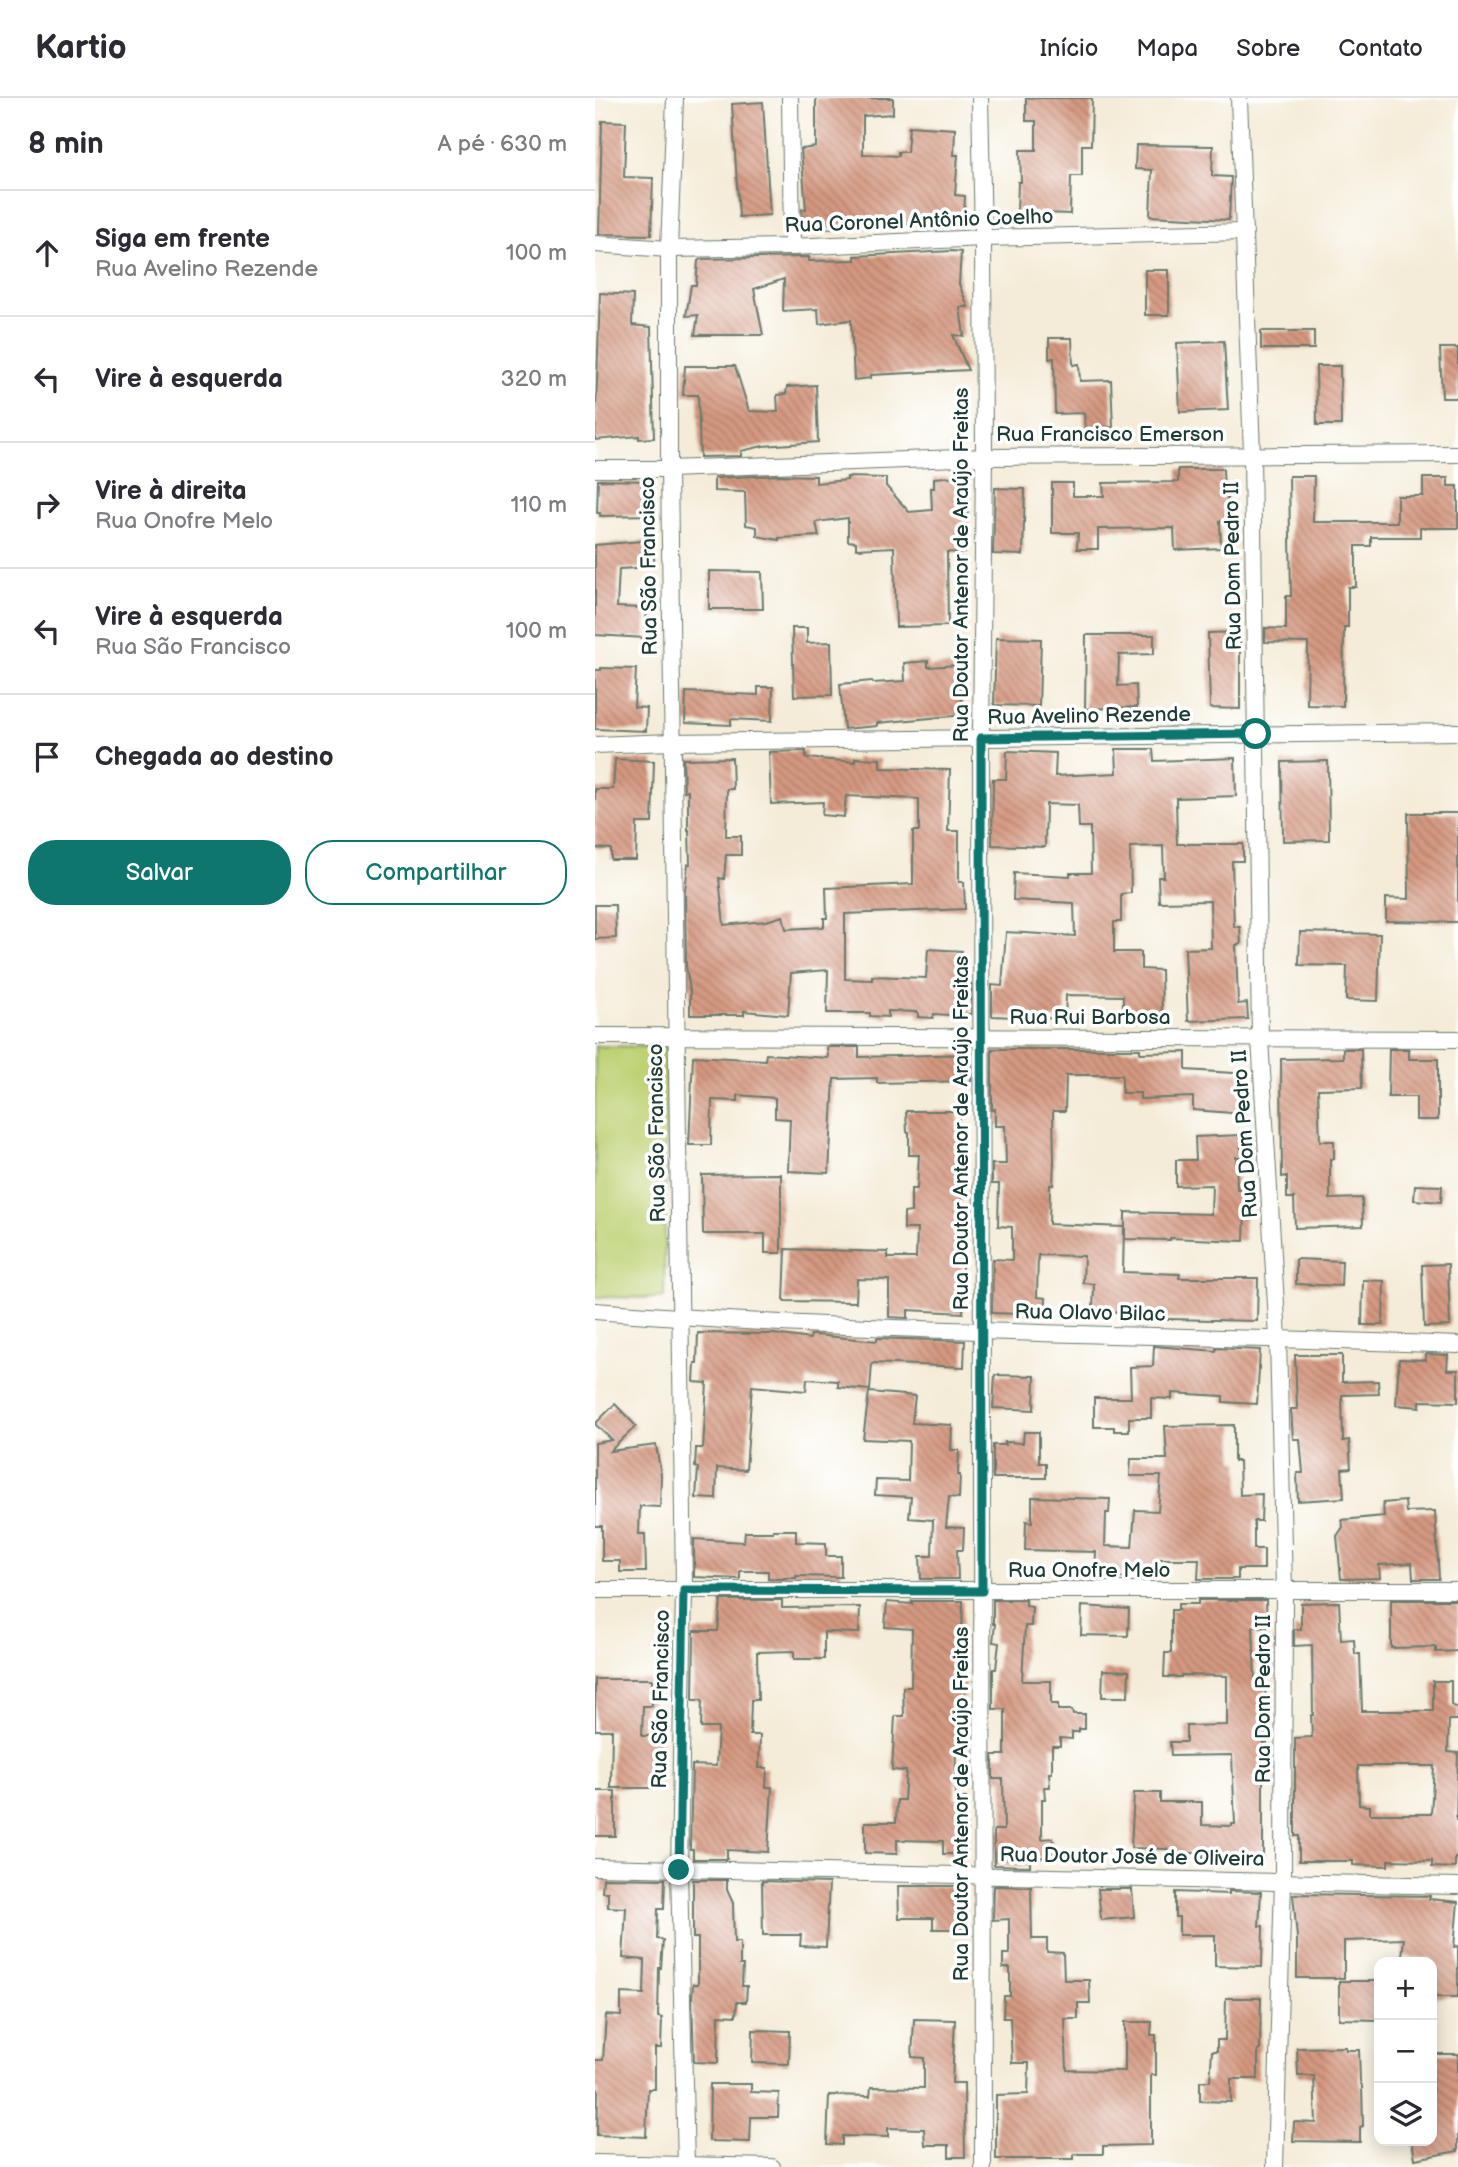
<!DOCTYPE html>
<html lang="pt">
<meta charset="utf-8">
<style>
body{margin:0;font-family:"Balsamiq Sans",sans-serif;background:#f2f2f3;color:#2b2b33}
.controls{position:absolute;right:21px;bottom:21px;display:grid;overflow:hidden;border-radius:14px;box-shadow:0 4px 18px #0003}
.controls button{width:63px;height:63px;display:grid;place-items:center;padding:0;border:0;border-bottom:2px solid #e1e1e2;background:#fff;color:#2b2b33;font:35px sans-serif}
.stop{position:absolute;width:21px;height:21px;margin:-16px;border:5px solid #0f766e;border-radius:50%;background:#fff}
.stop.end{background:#0f766e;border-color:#fff;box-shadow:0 2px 7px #0008}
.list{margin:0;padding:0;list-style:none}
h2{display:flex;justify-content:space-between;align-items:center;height:91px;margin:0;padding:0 28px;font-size:30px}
h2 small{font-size:23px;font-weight:400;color:#7c7c81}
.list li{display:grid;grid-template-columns:46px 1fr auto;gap:21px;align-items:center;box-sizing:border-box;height:126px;padding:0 28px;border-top:2px solid #e1e1e2}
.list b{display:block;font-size:26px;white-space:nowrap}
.list p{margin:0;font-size:23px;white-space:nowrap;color:#7c7c81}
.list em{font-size:23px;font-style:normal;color:#7c7c81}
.actions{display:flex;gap:14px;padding:21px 28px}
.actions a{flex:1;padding:16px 0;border:2px solid #0f766e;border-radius:28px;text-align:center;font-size:24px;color:#0f766e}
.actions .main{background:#0f766e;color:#fff}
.icon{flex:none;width:38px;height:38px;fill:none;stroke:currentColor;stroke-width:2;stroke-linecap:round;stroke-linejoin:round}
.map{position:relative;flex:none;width:863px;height:2069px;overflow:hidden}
header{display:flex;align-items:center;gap:42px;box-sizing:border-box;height:98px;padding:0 35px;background:#fff;border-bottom:2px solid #e1e1e2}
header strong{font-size:33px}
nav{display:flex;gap:38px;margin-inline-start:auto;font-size:24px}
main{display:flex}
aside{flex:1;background:#fff}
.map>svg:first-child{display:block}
.park{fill:#bed174;stroke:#6e8754;stroke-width:2}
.building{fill:url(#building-back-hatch);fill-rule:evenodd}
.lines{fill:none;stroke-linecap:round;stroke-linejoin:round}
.street-casing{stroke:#6a7a6d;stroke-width:18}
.street{stroke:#fff;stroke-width:16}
.route{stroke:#0f766e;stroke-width:9}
.labels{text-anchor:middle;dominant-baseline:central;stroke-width:7;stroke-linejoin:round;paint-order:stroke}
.street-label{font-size:21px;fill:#1f3d34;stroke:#fff}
</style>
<header>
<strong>Kartio</strong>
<nav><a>Início</a><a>Mapa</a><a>Sobre</a><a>Contato</a></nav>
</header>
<main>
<aside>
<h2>8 min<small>A pé · 630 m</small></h2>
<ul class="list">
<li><svg class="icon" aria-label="ahead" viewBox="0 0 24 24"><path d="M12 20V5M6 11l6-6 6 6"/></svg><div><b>Siga em frente</b><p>Rua Avelino Rezende</p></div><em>100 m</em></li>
<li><svg class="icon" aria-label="left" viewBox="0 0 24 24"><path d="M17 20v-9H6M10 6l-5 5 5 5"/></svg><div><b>Vire à esquerda</b></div><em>320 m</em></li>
<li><svg class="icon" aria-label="right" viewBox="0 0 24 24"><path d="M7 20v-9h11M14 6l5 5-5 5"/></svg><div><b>Vire à direita</b><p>Rua Onofre Melo</p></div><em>110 m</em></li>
<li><svg class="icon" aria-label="left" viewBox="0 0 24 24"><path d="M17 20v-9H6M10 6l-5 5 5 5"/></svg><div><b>Vire à esquerda</b><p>Rua São Francisco</p></div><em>100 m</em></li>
<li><svg class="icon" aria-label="arrive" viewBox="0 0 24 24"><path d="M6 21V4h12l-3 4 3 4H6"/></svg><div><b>Chegada ao destino</b></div></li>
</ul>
<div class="actions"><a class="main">Salvar</a><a>Compartilhar</a></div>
</aside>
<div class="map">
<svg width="863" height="2069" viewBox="0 0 863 2069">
<defs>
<pattern id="building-back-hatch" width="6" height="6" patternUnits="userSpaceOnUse" patternTransform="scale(1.75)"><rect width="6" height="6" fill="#d59880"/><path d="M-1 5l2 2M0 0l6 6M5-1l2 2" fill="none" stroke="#ac7d6a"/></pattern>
</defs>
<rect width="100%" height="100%" fill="#fff"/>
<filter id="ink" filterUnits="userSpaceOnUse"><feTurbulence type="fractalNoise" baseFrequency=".0143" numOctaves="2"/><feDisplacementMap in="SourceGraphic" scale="14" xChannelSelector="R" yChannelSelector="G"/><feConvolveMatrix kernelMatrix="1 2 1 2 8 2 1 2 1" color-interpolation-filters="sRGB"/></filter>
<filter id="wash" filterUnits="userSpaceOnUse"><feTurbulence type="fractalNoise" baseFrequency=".00686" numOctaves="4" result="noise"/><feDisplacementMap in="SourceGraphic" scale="28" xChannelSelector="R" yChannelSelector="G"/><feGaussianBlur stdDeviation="1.57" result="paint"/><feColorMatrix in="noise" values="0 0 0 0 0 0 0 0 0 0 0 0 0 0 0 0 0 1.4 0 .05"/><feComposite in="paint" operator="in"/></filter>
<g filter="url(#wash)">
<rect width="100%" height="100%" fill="#f4ecd8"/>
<polygon class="park" points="0,948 72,949 69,1200 0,1199"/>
<g id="blocks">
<g class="building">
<polygon points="221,0 298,0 298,16 268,18 268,56 303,58 303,54 312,54 314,28 360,31 359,57 363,57 360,97 370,98 369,121 323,120 323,127 290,126 290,130 243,127 243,130 209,133 207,111 211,111 206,51 221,49"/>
<polygon points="431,0 497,0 496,47 487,47 487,78 476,78 475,116 422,114 423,84 426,84 425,52 441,52 441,23 431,23"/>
<polygon points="168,4 175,117 144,119 137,6"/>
<polygon points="7,23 31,24 29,79 58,80 56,137 4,136"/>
<polygon points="541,47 618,48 617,78 636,79 634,122 555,118 557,72 540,71"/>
<polygon points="357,153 366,154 364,186 373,209 365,209 369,238 358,237 373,272 276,277 276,280 259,282 256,222 224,226 223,211 188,213 189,181 159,191 168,237 100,237 103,217 91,218 96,187 101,187 103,163 106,161 214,159 214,163 260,162 260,158"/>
<rect x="550" y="172" width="24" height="45"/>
<polygon points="5,195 38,197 37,227 56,229 59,340 44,341 44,338 0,342"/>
<rect x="666" y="233" width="53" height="18"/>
<polygon points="454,240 477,240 478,267 484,266 485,283 516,282 518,329 490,330 489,315 460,316 459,260 454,261"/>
<polygon points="629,243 633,312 585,314 582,245"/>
<polygon points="845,250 863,250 863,300 847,300"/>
<polygon points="90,268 140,268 154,313 183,314 182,297 191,296 192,289 221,287 223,344 168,348 146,353 146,358 105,359 103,297 88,297"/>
<polygon points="721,268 745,268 746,327 722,327"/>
<polygon points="583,371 628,371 629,398 632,398 633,423 625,423 626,450 580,452 579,430 503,431 503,451 482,451 483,435 457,435 457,385 478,385 478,398 509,398 508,385 583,384"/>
<polygon points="185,377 221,378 221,385 252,382 252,379 291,380 291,388 314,414 337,412 336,390 339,390 339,380 375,377 370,455 352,454 353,528 301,529 299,449 261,451 261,444 253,443 253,420 221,424 224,438 184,440 184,442 162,438 162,429 151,427 150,394 119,393 119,380"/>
<polygon points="694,378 719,378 718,424 802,424 802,398 828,398 828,380 853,380 853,388 863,388 863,430 825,430 825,439 776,439 776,448 761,448 761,489 753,489 753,529 749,529 748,608 712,607 713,545 670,544 670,530 691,531 691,498 696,498"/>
<polygon points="3,382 58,383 57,417 5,418 5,415 2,415"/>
<polygon points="400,390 430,391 428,457 398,456"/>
<polygon points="59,442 59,469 24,471 22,509 52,510 50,540 0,537 0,447"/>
<polygon points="114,473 167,474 168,511 114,511"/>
<polygon points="197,530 212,530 212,545 236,544 237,597 199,598"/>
<polygon points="645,534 645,611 615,610 613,535"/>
<polygon points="491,537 559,537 559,556 524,557 523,588 541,587 542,609 490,611"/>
<polygon points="401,540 446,541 444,608 399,607"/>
<polygon points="333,563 333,569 364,567 368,617 282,625 282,628 249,631 245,586 277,583 278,585 310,583 309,565"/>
<polygon points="6,570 41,571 39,609 52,610 51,633 0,631 0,572 6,572"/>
<polygon points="163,589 178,589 177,623 136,621 136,627 90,625 91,594 163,597"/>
<polygon points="521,651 558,651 559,663 640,660 641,698 581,700 582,746 648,746 648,763 637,763 639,829 645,829 646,846 641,847 643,906 652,905 653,921 593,923 590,851 616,850 615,803 564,804 563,779 569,779 568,748 535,749 536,795 526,796 526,824 519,824 519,854 546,854 546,871 566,872 567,919 528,919 528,898 471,897 470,921 397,918 397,887 407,888 411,834 480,838 479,805 418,802 419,775 475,778 475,775 496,775 495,729 484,729 483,707 451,706 450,749 397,747 398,681 411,681 412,653 461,655 460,678 522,675"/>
<polygon points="211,653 211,660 260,664 260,660 285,661 285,670 355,672 353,733 364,733 364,784 369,784 370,811 250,816 250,881 277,882 277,878 331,880 333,851 367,853 366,881 371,882 371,886 376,886 376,916 369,916 369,918 339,916 338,920 323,919 323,914 293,913 293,919 275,918 275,915 232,915 233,872 196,875 193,917 149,913 149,917 95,917 95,893 91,868 90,793 93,766 95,766 94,732 93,732 93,692 89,693 88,661 137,660 138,691 132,691 131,738 146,738 146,757 131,757 129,781 124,780 129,827 171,823 188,818 191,831 229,829 229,820 232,820 231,790 318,786 318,733 324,733 324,701 251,698 249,719 227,717 228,704 176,706 174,654"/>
<polygon points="20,661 59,663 57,725 42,725 41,762 16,762 16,751 0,750 0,691 18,691"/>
<polygon points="733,663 734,742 688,743 687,664"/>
<polygon points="813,715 863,715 863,824 791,823 791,800 814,801"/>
<polygon points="0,807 20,807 21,840 0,841"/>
<polygon points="705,834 785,836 783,903 751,902 752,868 704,867"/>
<polygon points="232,949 264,949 264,959 376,956 376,983 282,985 282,980 239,981 234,1075 193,1073 195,1021 180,1020 180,1000 143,997 143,1003 117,1002 116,1047 94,1047 98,958 170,962 171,956 233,960"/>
<polygon points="397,951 545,951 545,955 591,954 591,972 654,976 651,1016 598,1012 598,999 545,1001 545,995 527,995 527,977 471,977 470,1013 458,1013 459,1063 458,1087 455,1087 454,1126 529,1129 528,1174 585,1176 584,1180 663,1180 662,1223 531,1220 531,1214 498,1213 499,1186 488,1185 489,1158 443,1157 442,1199 451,1200 450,1217 397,1215 398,1161 417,1162 417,1129 403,1128 404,1086 397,1086 397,1066 411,1066 410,1028 400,1028 400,1011 397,1012"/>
<polygon points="748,951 766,951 767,990 723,991 725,1043 739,1043 739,1061 735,1061 735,1101 767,1100 768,1128 700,1130 699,1100 692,1100 692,1078 687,1079 686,961 748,960"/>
<polygon points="794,951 814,951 814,961 843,961 843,1022 821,1022 821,999 793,999"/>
<polygon points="311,1013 364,1013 364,1037 367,1037 366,1067 368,1067 368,1085 366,1085 366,1114 370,1114 370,1130 367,1130 365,1161 367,1161 367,1194 369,1194 368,1215 313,1212 313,1220 294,1219 294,1182 262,1181 261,1204 189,1203 191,1151 293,1154 293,1160 321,1160 322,1131 309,1131 309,1115 316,1114 316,1091 322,1091 324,1057 314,1057 314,1034 312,1034"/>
<polygon points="646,1037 646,1059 641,1059 642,1091 654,1091 654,1112 650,1112 649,1143 575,1140 575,1142 530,1141 530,1114 616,1116 617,1087 581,1088 581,1062 601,1062 600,1039"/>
<polygon points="186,1076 186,1155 170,1155 170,1136 108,1136 107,1077"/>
<polygon points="820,1087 847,1088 846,1104 819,1102"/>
<polygon points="701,1161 747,1163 746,1188 701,1186"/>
<polygon points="853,1166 855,1228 829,1229 827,1167"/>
<polygon points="768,1182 789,1183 788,1227 767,1227"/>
<polygon points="103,1235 179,1236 215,1241 216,1237 220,1237 282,1243 282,1240 370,1243 369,1269 277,1265 275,1292 243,1289 243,1283 212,1281 211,1293 157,1288 151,1372 122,1370 121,1401 101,1400 103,1370 100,1369 101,1350 108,1350 112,1285 99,1284 100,1265 102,1265"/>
<polygon points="559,1248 621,1253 621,1250 665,1252 662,1306 628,1304 628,1298 577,1295 577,1301 556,1300 556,1320 534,1320 534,1333 519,1333 519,1329 499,1329 499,1300 536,1300 535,1269 558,1268"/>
<polygon points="831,1256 853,1257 852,1272 863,1272 863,1304 825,1303 825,1309 801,1307 804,1261 831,1262"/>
<polygon points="700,1257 747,1257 747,1284 783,1283 784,1296 747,1297 748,1343 754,1342 756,1370 747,1371 749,1400 703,1403 702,1375 708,1375 705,1341 698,1341 696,1311 702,1311"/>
<polygon points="400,1277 440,1278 439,1312 398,1310"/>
<polygon points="274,1294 320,1298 317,1325 357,1327 356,1352 364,1352 363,1377 365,1377 364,1400 354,1399 351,1429 369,1430 368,1452 362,1452 363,1481 326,1481 325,1458 337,1458 338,1422 314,1420 316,1399 280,1397 281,1382 313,1383 314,1343 268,1341"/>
<polygon points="20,1306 41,1328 15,1353 61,1347 66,1377 65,1409 45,1408 44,1436 50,1436 51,1474 25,1474 25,1463 7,1463 7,1428 0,1428 0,1345 17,1342 0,1326"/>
<polygon points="639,1327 639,1363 644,1363 645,1397 667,1396 666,1423 659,1423 659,1451 669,1451 669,1471 643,1471 643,1481 603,1481 604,1461 562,1461 561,1478 532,1477 531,1480 500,1478 501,1454 430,1452 431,1423 437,1424 437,1399 515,1401 514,1415 511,1415 510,1448 537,1449 540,1412 563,1413 566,1378 535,1378 536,1361 572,1361 570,1328"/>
<polygon points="429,1334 444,1334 444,1365 451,1365 451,1380 398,1380 398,1347 410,1347 410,1344 428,1345"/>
<polygon points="810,1403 811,1414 840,1413 844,1481 818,1481 817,1465 784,1467 785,1480 746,1481 742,1438 748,1429 747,1422 789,1418 788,1405"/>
<polygon points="178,1432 201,1432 201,1444 231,1445 231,1458 246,1458 246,1479 201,1478 201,1480 189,1480 189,1481 173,1481 173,1473 145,1473 145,1481 99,1479 99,1441 149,1444 150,1434 178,1434"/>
<polygon points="126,1502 187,1502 187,1510 265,1509 264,1535 229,1534 229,1561 199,1561 199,1553 162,1554 163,1602 156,1602 155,1637 165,1637 164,1670 172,1670 171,1689 177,1689 173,1754 132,1752 132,1761 98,1761 98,1751 95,1751 97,1667 121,1668 123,1630 106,1630 107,1602 98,1602 99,1533 123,1533"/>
<polygon points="398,1502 431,1502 431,1508 437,1509 436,1528 430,1528 427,1583 456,1583 456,1606 463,1606 463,1612 477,1612 478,1616 490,1616 490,1631 484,1631 484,1634 477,1634 477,1641 465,1640 465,1648 457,1648 457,1675 454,1675 455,1689 449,1689 450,1701 447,1701 447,1741 458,1740 459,1756 453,1757 453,1759 435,1760 435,1768 399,1767 399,1732 409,1732 408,1681 398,1681 398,1657 410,1657 410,1611 398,1611 398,1571 401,1571 404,1545 398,1544 400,1526 398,1526"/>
<polygon points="603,1502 671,1502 672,1529 658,1529 660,1581 670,1581 672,1645 668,1645 668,1762 608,1760 608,1755 572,1755 572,1751 536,1750 539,1695 565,1695 565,1704 607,1704 607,1727 637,1728 637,1726 640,1726 637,1657 576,1658 575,1644 591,1644 591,1628 632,1627 632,1578 586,1577 586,1579 569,1579 570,1555 576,1555 576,1512 583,1512 583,1506 603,1506"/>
<polygon points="796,1502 863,1502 863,1553 841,1554 841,1549 796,1550"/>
<polygon points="317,1503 368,1503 366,1568 369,1568 370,1600 362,1600 360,1700 371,1700 372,1756 348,1756 348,1743 302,1742 302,1756 270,1755 270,1724 301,1724 302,1702 309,1702 311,1673 297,1672 300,1618 309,1618 308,1589 316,1589 317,1531 290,1529 292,1504 317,1506"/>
<path d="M744 1504 746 1542 759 1541 760 1556H765L767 1613H838V1583H856V1607L863 1610V1622H854L853 1654 863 1655 861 1722H863V1761L860 1760V1770L837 1769V1763L793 1762V1768L758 1767V1763H704V1738H700V1640L717 1639 716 1617H718L717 1547 699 1548V1531H706V1505ZM763 1668H839L836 1716H775V1708L764 1707Z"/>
<polygon points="487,1508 534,1511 533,1538 486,1537"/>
<polygon points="508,1572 534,1573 533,1599 507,1599"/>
<polygon points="0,1581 57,1581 57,1608 48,1608 47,1638 66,1638 66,1690 16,1690 17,1632 0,1632"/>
<rect x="0" y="1693" width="20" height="45"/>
<polygon points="8,1780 70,1781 69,1811 63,1811 62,1841 68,1842 66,1870 64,1870 63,1919 67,1920 66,1950 60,1950 60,1991 53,1991 51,2039 2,2037 3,1991 0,1991 0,1962 8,1962 11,1917 26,1918 26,1895 49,1896 50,1862 28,1860 31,1810 13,1809 13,1794 7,1794"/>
<polygon points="98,1782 132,1782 132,1792 138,1805 139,1844 145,1844 145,1867 148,1867 147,1888 152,1888 151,1904 142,1904 141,1918 124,1917 123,1965 99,1964 97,1899 98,1886 103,1886 103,1840 98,1840"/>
<polygon points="167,1783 234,1785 231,1849 205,1848 206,1837 168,1837"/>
<polygon points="303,1788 369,1788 369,1831 338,1831 338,1820 304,1820"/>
<polygon points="399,1788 436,1789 437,1841 452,1841 452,1854 468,1855 469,1882 494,1882 495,1905 483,1905 483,1921 470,1921 472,1972 530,1973 530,1924 557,1924 556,1937 561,1937 561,1977 556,1977 556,2047 508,2048 508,2056 479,2056 479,2061 401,2061 401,1997 433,1996 434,1965 417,1965 415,1920 408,1920 409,1898 415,1898 415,1870 408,1870 408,1856 414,1856 414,1821 398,1822"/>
<polygon points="503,1791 537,1791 539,1819 506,1822"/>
<polygon points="634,1793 666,1794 664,1828 668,1828 667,1869 620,1868 620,1837 584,1837 584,1819 580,1819 580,1794 634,1796"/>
<polygon points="698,1796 835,1798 834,1801 863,1804 859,1849 863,1848 863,1899 837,1899 837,1861 807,1858 809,1841 749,1843 749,1880 702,1880 702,1839"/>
<polygon points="744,1883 784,1883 784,1922 744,1921"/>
<polygon points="631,1900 666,1900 665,1952 663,1952 663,1981 636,1981 636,2004 605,2003 605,1983 615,1983 617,1953 622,1953 622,1942 630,1942"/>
<polygon points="319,1921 360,1922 357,1985 369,1985 370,2059 354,2059 354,2047 330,2047 329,2031 293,2030 293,2039 247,2038 247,2047 232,2046 234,1997 275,1998 276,1989 329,1990 329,1960 317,1959"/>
<polygon points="158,1932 195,1933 194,1966 157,1965"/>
<polygon points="751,1949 751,1952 764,1952 765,1983 767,1988 768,2028 765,2029 765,2044 698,2043 699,2024 721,2025 719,1978 703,1978 702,1950"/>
<polygon points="837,1956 863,1956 863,2053 820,2061 817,2043 837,2043"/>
<polygon points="115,1986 156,1986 156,1994 184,1995 183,2019 156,2019 155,2044 114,2043"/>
</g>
</g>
</g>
<g filter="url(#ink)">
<use href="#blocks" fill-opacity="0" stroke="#6a7a6d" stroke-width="2"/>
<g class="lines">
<g class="street-casing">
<g id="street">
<polyline points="80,0 74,151 74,371 89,1491 84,1772 91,2069"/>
<polyline points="195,0 197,149"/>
<polyline points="385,0 388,140 389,359 386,640 388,2069"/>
<polyline points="644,0 657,356 665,941 683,1240 689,1492 688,1783 680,2069"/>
<polyline points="0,146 74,151 197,149 388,140 650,134"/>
<polyline points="0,371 74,371 389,359 863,356"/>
<polyline points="0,647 76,644 863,634"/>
<polyline points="0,938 863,941"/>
<path d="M0 1213C287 1236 575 1236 863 1247"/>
<polyline points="0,1492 863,1492"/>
<polyline points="0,1769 863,1788"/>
<polyline points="0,2065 177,2069"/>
</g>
</g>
<use href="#street" class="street"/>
</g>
</g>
<g class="lines" filter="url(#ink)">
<polyline class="route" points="84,1772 89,1492 387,1493 386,640 661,636"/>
</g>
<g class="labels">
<g class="street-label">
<text transform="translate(324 123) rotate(-2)">Rua Coronel Antônio Coelho</text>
<text x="515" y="336">Rua Francisco Emerson</text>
<text transform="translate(366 467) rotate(-90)">Rua Doutor Antenor de Araújo Freitas</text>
<text transform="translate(54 468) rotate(-91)">Rua São Francisco</text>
<text transform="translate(638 468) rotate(-91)">Rua Dom Pedro II</text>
<text transform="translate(494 618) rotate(-1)">Rua Avelino Rezende</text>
<text x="495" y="919">Rua Rui Barbosa</text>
<text transform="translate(62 1035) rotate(-91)">Rua São Francisco</text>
<text transform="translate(366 1035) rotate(-90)">Rua Doutor Antenor de Araújo Freitas</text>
<text transform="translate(650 1036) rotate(-94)">Rua Dom Pedro II</text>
<text transform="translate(495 1215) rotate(1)">Rua Olavo Bilac</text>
<text x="494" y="1472">Rua Onofre Melo</text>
<text transform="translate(66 1601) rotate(-89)">Rua São Francisco</text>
<text transform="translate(668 1601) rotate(-90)">Rua Dom Pedro II</text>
<text transform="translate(366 1706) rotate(-90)">Rua Doutor Antenor de Araújo Freitas</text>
<text transform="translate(537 1759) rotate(1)">Rua Doutor José de Oliveira</text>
</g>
</g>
</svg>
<div class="controls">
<button>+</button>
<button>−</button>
<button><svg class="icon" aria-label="layers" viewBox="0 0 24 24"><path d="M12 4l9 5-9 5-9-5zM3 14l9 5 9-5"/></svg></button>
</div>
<div class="stop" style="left:661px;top:636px"></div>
<div class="stop end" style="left:84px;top:1772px"></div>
</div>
</main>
